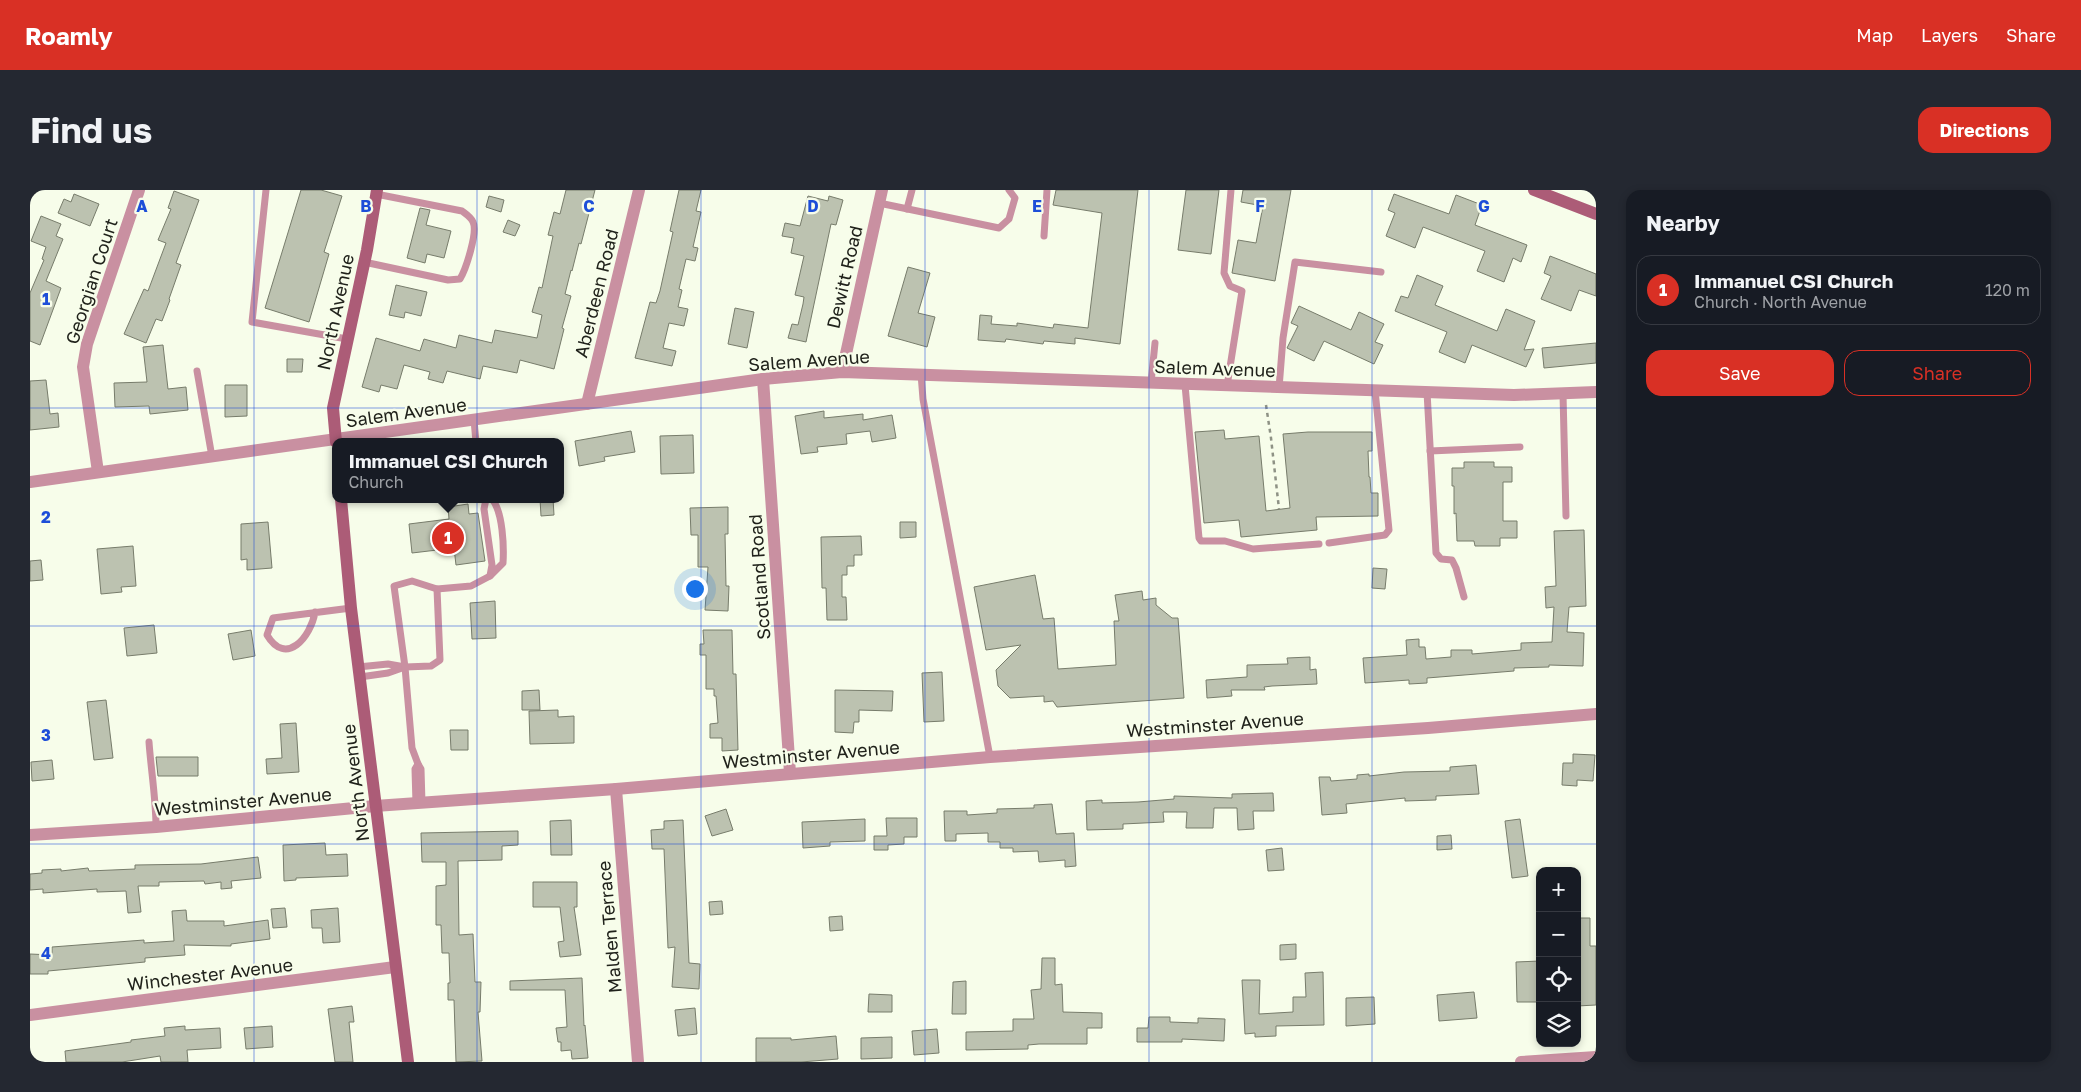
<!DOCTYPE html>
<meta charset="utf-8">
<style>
body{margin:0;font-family:"Golos Text",sans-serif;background:#242831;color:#f1f3f6}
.controls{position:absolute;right:15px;bottom:15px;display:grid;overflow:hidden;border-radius:10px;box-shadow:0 2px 8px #0003}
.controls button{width:45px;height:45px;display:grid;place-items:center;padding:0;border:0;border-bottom:1px solid #363941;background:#171b24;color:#f1f3f6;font:25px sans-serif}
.you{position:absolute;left:664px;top:398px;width:18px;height:18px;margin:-12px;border:4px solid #fff;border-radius:50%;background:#1a73e8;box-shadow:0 0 0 8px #1a73e833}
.badge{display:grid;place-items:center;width:32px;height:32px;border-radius:50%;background:#d93025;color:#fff;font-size:16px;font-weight:700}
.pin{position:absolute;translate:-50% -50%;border:2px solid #fff;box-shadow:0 1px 5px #0006}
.popup{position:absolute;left:302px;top:248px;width:232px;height:65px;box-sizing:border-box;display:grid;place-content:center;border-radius:10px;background:#171b24;filter:drop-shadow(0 1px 4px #0005);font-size:16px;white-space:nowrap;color:#9ea1a6}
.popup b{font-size:19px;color:#f1f3f6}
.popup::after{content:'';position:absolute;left:50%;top:100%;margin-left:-10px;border:10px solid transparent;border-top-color:#171b24}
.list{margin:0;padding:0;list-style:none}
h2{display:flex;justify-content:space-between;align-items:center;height:65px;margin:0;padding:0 20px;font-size:21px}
h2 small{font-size:16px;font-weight:400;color:#9ea1a6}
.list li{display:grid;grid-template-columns:32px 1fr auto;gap:15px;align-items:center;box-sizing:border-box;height:70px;margin:0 10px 10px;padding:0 10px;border:1px solid #363941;border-radius:15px}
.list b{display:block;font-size:19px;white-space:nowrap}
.list p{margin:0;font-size:16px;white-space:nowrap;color:#9ea1a6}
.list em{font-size:16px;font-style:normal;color:#9ea1a6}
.actions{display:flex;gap:10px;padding:15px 20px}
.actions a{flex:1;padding:11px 0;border:1px solid #d93025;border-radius:15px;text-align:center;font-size:18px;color:#d93025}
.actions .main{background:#d93025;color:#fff}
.icon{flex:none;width:28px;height:28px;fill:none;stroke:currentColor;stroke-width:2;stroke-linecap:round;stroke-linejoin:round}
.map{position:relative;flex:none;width:1566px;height:872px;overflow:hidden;border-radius:15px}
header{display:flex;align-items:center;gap:30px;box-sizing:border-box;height:70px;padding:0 25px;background:#d93025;color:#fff}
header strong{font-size:24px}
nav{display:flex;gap:28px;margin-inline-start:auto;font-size:18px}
.intro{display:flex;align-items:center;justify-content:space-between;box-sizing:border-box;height:120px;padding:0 30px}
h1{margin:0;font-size:35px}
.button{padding:12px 22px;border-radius:15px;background:#d93025;color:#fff;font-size:18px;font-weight:700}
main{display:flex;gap:30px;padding:0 30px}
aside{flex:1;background:#171b24;border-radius:15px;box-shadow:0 2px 8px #0003}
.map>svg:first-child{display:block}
.building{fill:#bcc2b0;stroke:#777c6b}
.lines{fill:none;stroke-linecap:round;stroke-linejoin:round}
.path{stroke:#8e9285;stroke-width:2.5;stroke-dasharray:4 4;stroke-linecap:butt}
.lane{stroke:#c990a1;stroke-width:7}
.street{stroke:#c990a1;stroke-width:12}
.secondary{stroke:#ac5c77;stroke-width:12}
.grid{fill:none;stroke:#1d4ed8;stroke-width:1;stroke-opacity:0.55}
.labels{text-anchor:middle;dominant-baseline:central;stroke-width:4.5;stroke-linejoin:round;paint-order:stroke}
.street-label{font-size:18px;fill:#20221b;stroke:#f7fdea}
.grid-label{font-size:16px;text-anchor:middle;font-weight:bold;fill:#1d4ed8;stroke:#f7fdea;stroke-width:4.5;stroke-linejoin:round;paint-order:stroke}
</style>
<header>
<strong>Roamly</strong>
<nav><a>Map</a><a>Layers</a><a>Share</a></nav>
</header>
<div class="intro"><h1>Find us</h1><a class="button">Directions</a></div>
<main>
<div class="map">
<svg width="1566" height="872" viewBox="0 0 1566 872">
<rect width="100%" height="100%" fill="#f7fdea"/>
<g class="building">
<polygon points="271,0 291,0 312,6 294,62 299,64 279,132 235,118"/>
<polygon points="536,0 565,0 551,54 549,53 542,81 541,80 535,104 541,106 532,138 534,139 524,179 490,170 487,183 453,176 450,189 417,181 413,193 398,189 400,182 374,175 367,199 351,195 349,202 332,197 346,148 390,161 394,149 426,158 429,145 462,153 465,140 507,148 512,125 502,122 509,97 512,98 523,46 518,45 524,22 530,24"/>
<polygon points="649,0 671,0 666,21 671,22 663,57 668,58 665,71 656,69 649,99 652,100 648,117 658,119 654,136 639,133 633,158 646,161 642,176 605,168 620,112 626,113 630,101 643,42 640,41"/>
<polygon points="1026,0 1108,0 1090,154 1045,148 1045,154 1014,151 1013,154 976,149 975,152 948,150 950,125 962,126 961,134 987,136 987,133 1023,138 1024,134 1058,138 1072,23 1023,15"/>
<polygon points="1156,0 1189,0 1181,64 1148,60"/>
<polygon points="1213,0 1261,0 1245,91 1202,83 1208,50 1226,53 1233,16 1211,12"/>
<polygon points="144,1 169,10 146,73 151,75 139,109 140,110 132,131 126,129 116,153 94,144 114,99 118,101 136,53 128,50 141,19 138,18"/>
<polygon points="44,4 69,14 60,36 28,23 34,9 41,12"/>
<polygon points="1364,4 1419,24 1426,5 1452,15 1445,35 1497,55 1491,72 1483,68 1474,92 1447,81 1455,61 1393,37 1385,58 1356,46 1365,23 1358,20"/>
<polygon points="459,6 474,10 471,22 456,17"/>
<polygon points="778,6 798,11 799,6 813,10 806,35 801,34 776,152 758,148 762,134 768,135 773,114 774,107 765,105 774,66 761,63 764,48 752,46 755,33 770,36"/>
<polygon points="390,18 400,20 396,35 421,41 414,68 397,64 395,73 377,68"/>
<polygon points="11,26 31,34 26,46 33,49 16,91 31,98 10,155 0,151 0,103 14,70 12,69 16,57 1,51"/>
<polygon points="478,30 490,35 485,46 473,42"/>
<polygon points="1520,66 1566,84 1566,106 1549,100 1541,121 1511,109 1521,86 1514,83"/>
<polygon points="878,77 900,83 888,123 905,127 897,157 858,146"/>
<polygon points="1387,85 1413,96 1405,115 1467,141 1476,119 1505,131 1494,160 1504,159 1496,177 1442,155 1435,173 1409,162 1417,142 1365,121 1371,106 1378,108"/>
<polygon points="366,95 397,102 391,126 375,122 374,128 359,125"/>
<polygon points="1269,116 1321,140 1329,122 1354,134 1345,152 1353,155 1344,174 1294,151 1284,171 1257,158 1268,136 1261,133"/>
<polygon points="705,118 724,122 717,158 698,154"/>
<polygon points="1566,153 1566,173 1514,178 1512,158"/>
<polygon points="133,155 138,199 156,197 158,220 120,224 119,216 85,217 84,193 117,192 113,157"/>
<polygon points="257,169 273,169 272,182 257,182"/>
<polygon points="16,190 20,224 28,223 29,237 0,240 0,191"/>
<polygon points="195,195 217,195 217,226 195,227"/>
<polygon points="794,221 794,228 833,224 833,230 862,225 866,248 842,252 840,241 816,244 817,254 787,257 788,262 771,264 765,226"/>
<polygon points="1194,240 1195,249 1229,246 1236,321 1260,318 1253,244 1278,242 1342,242 1342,261 1338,261 1339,287 1340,287 1341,303 1348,303 1348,326 1286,327 1287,340 1211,347 1209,330 1174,333 1165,242"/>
<polygon points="601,241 605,262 574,267 575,271 549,276 545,251"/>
<polygon points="663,245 664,283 631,284 630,246"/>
<polygon points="1434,272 1464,272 1464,277 1482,277 1482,292 1473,292 1473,331 1487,331 1487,348 1470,348 1470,356 1445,356 1444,351 1427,351 1426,323 1424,324 1424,296 1422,296 1422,278 1434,278"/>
<polygon points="510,309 523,309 524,325 511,326"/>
<polygon points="438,314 439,324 448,323 455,371 426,375 424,358 382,363 379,334 419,329 418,317"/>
<polygon points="698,317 698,344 695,344 696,396 699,396 698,421 675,420 678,377 668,377 668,345 661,345 660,318"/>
<polygon points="238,332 242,378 217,380 217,369 211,370 211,334"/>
<polygon points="870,332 886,332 886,347 870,348"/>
<polygon points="1554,340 1556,416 1539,417 1537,442 1554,443 1553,476 1519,475 1519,477 1484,478 1484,481 1397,488 1397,493 1379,494 1379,490 1335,493 1333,468 1377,465 1376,450 1389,449 1389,457 1395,457 1396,469 1421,467 1421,460 1442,460 1442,464 1491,460 1491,453 1522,452 1524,417 1516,418 1515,397 1526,396 1524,341"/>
<polygon points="831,346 832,365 824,365 824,376 817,376 817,385 812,385 812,407 816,407 817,430 797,430 796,398 792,398 791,347"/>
<polygon points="103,356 106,396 91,397 92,402 71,404 67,359"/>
<polygon points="11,370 13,390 0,391 0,371"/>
<polygon points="1343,378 1357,379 1355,399 1342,398"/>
<polygon points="1005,385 1013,429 1024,428 1028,479 1086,475 1084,431 1089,431 1085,405 1112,401 1113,410 1126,408 1126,415 1142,428 1148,428 1154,508 1027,517 1023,511 1014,512 1014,506 980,508 968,496 966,480 991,455 956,460 944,397"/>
<polygon points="465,411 466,448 442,449 440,413"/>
<polygon points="124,435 127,463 97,466 94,438"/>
<polygon points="221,440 225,466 203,470 198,444"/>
<polygon points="673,440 702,440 703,484 706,484 708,560 692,561 692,548 680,548 680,534 688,533 686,506 684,506 684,499 676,499 676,465 670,465 670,454 674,454"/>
<polygon points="1280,467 1280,480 1286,479 1287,494 1242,496 1234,497 1235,500 1201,500 1202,506 1177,508 1176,490 1217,487 1217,475 1258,474 1257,468"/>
<polygon points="912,482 914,531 894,532 892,483"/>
<polygon points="509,500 510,520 492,520 492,501"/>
<polygon points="805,500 863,501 862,521 829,520 829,532 824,532 823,543 805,542"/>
<polygon points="76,510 83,568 64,570 57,512"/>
<polygon points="528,520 528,527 544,526 544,553 500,554 499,521"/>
<polygon points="266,533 269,582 237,584 236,569 252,568 250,534"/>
<polygon points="420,540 438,540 438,560 421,560"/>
<polygon points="1543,564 1565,565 1563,591 1547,590 1547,596 1532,595 1533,573 1543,573"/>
<polygon points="126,567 168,567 168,586 128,586"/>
<polygon points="22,570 24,589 2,591 1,572"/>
<polygon points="1446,575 1449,604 1406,606 1406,610 1375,611 1375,608 1316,614 1317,623 1292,625 1289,587 1300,587 1301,591 1327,589 1327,585 1339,584 1339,586 1374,582 1420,581 1420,577"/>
<polygon points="1243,603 1244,621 1223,621 1224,639 1208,640 1207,618 1184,618 1183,638 1156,638 1157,622 1133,622 1134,632 1093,634 1093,639 1057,640 1056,611 1072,610 1072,613 1108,612 1144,609 1144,606 1202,608 1202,604"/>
<polygon points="1022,614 1026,644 1044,643 1046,676 1035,677 1035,670 1009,672 1008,661 983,662 983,658 970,658 970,652 958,652 958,643 926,644 926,651 915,651 914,621 937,621 937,625 967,623 967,619 1004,618 1004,615"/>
<polygon points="696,619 703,640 682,646 675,626"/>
<polygon points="856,628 887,628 887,647 874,647 874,654 858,655 858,660 844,660 844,646 857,646"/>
<polygon points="835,629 835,651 800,652 800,656 773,658 772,632"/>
<polygon points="1490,629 1498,686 1482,688 1475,631"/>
<polygon points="541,630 542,665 521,665 520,631"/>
<polygon points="653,630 659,773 670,774 669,799 642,797 645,757 638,758 634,659 622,659 621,640 634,639 634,631"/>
<polygon points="488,641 488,655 472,656 472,670 428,671 429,745 443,744 445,792 451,792 450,822 448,822 452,871 426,872 424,810 418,810 418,793 420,793 419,763 412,763 411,735 406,735 406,696 416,695 416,672 392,672 391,643"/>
<polygon points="1421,645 1422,659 1407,660 1407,646"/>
<polygon points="295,653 296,665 317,664 318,686 266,688 266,690 254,691 253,655"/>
<polygon points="1252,658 1254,680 1238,681 1236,660"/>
<polygon points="228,667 231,688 201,691 202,698 191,699 191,692 175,694 174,691 129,692 129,696 108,696 111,722 98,723 96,701 67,702 67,699 13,703 13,699 0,700 0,684 12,683 12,680 31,679 31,681 58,678 59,681 105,679 105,675 171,674"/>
<polygon points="503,692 547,692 547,717 544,717 551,765 530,767 528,752 534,751 530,717 503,717"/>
<polygon points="692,711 693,724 680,725 679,712"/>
<polygon points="255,718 257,737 243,738 241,719"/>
<polygon points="308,718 310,752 293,753 292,738 282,738 281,720"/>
<polygon points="156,720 157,731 194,731 194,736 238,730 240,749 201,754 201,756 154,755 155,765 115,768 115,772 18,781 18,784 0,784 0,764 22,765 22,757 114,750 114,753 144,751 142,721"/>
<polygon points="812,726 813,740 800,741 799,727"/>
<polygon points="1547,728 1560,728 1560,756 1566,756 1566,815 1547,816"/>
<polygon points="1266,754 1266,769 1250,770 1250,755"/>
<polygon points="1012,768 1025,768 1025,795 1032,794 1033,822 1072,823 1072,838 1057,838 1057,854 1009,854 998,855 998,859 936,860 936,842 983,841 983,829 1004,829 1001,800 1011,799"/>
<polygon points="1510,771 1510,812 1487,812 1486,772"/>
<polygon points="1293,782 1294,835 1246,836 1246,846 1225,847 1225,843 1215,844 1212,790 1230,790 1229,824 1263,822 1263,807 1276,807 1275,783"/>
<polygon points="552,788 554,836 555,835 558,868 542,869 541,860 531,861 531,852 528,852 526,838 537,837 535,800 480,800 480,791"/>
<polygon points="936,791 936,824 922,824 923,792"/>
<polygon points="1444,802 1447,828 1409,831 1407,805"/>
<polygon points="839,804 862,805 862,822 838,822"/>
<polygon points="1344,807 1345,834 1316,836 1316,808"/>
<polygon points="322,816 324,832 319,832 323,872 305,872 298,819"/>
<polygon points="665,818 667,844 648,846 645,820"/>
<polygon points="1119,827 1140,827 1140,832 1168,833 1168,828 1195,829 1194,851 1152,849 1152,852 1107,852 1107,838 1118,838"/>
<polygon points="155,836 155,840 190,838 191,858 157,860 158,872 131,872 130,866 92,872 36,872 35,861 101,852 101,850 135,846 134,838"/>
<polygon points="242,836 243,857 216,859 214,838"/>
<polygon points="907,839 909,863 884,865 882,841"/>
<polygon points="806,846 808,869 771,872 726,872 726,848 761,848 761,850"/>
<polygon points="862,847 862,868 831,869 831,848"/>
</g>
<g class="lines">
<polyline class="path" points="1236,215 1241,248 1249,319"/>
<g class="lane">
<polyline points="236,0 222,132 317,149"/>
<polyline points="849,13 969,38 979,29 985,8 979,0"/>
<polyline points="877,19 882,0"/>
<polyline points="1014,46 1017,0"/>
<path d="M334 72 418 90 430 89C436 79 448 42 443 32 441 27 436 24 432 21L346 4"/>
<polyline points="167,181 182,267"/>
<polyline points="891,184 893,209 960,567"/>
<polyline points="1121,193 1125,153"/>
<polyline points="1155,195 1169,348 1171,351 1195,351 1223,359 1289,354"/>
<polyline points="1197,196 1212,101 1200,96 1194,83 1201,0"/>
<polyline points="1249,198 1253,148 1265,72 1351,82"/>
<polyline points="1397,202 1406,363 1411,369 1422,370 1426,378 1434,407"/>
<polyline points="1533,204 1536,326"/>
<polyline points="444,230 446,252"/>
<polyline points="1400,261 1490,257"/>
<path d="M456 309 454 319 462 375 460 386 473 373C474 357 473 322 462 309"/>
<polyline points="1299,353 1355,345 1359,340 1345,200"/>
<path d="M285 422C281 447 256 477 237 445L243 428 321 418"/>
<polyline points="328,477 358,474 375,477 358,483 330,487"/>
<polyline points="375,477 401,476 410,470 407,399 441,396 460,386"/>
<path d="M119 552C121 580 126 609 126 637"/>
<polyline points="388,574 382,558 375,477 364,396 382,391 407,399"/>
<polyline points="386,614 385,579 388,574 391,579 392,613"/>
</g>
<g class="street">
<polyline points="812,182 852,0"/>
<polyline points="733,189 760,583"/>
<polyline points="557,214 609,0"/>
<polyline points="68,282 53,177 57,154 109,0"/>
<polyline points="0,292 733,189 812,182 1484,205 1566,202"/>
<polyline points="586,599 608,872"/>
<polyline points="0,645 126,637 345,616 586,599 960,567 1398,538 1566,524"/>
<polyline points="0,825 365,777"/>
<polyline points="1491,872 1566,867"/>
</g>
<g class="secondary">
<polyline points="1504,0 1566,24"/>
<polyline points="306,252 303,218 337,60 347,0"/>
<polyline points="311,309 321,418 378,872"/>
</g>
</g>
<path class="grid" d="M224 0V872M447 0V872M671 0V872M895 0V872M1119 0V872M1342 0V872M0 218H1566M0 436H1566M0 654H1566"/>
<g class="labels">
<g class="street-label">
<text transform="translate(814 87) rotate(-77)">Dewitt Road</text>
<text transform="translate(61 91) rotate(-72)">Georgian Court</text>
<text transform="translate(566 103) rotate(-76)">Aberdeen Road</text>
<text transform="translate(305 122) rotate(-78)">North Avenue</text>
<text transform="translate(779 170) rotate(-4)">Salem Avenue</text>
<text transform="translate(1185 178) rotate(2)">Salem Avenue</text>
<text transform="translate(376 222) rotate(-8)">Salem Avenue</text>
<text transform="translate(729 387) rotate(-94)">Scotland Road</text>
<text transform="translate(1185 534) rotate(-4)">Westminster Avenue</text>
<text transform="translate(781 564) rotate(-5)">Westminster Avenue</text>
<text transform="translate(325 593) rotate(-97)">North Avenue</text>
<text transform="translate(213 611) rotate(-5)">Westminster Avenue</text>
<text transform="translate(579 737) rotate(-95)">Malden Terrace</text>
<text transform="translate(180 784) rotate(-7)">Winchester Avenue</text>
</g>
</g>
<g class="grid-label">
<text x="112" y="22">A</text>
<text x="336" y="22">B</text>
<text x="559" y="22">C</text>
<text x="783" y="22">D</text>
<text x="1007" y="22">E</text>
<text x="1230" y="22">F</text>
<text x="1454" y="22">G</text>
<text x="16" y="115">1</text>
<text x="16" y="333">2</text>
<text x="16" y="551">3</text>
<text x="16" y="769">4</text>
</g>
</svg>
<div class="controls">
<button>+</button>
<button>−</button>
<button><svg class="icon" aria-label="locate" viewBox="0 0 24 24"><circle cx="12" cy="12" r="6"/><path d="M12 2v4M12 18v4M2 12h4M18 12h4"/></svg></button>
<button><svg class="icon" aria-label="layers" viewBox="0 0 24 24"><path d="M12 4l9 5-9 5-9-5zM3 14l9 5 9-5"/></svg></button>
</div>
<div class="you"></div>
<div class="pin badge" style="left:418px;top:348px">1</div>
<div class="popup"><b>Immanuel CSI Church</b>Church</div>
</div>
<aside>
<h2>Nearby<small></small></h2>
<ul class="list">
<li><span class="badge">1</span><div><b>Immanuel CSI Church</b><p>Church · North Avenue</p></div><em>120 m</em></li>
</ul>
<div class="actions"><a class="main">Save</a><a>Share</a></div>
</aside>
</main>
